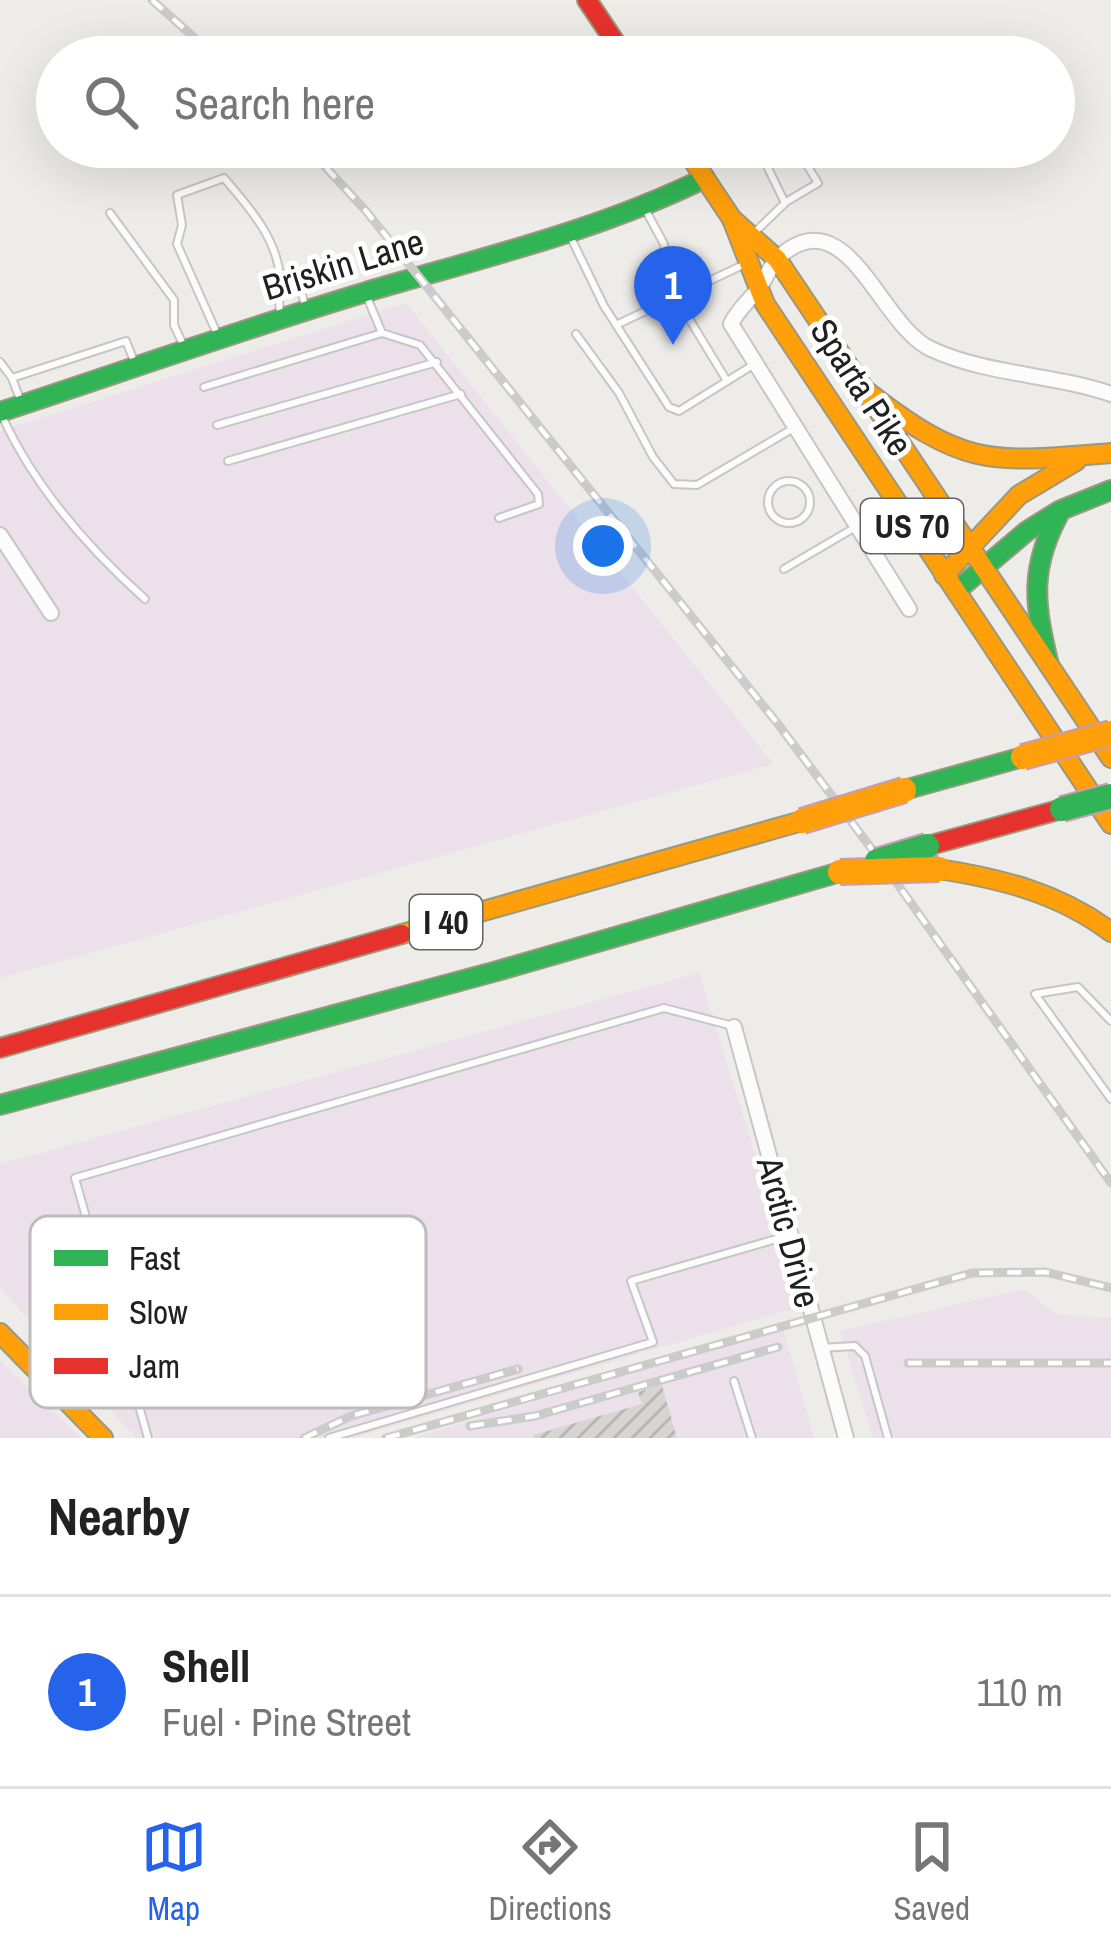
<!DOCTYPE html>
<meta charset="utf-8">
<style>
body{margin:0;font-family:"Archivo Narrow",sans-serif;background:#f6f6f6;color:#222}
.you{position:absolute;left:603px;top:546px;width:42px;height:42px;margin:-30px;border:9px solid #fff;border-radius:50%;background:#1a73e8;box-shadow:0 0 0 18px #1a73e833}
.badge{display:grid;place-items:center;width:78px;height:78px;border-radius:50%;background:#2563eb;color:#fff;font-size:39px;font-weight:700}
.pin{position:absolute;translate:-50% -99px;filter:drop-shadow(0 3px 6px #0008)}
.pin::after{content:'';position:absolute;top:63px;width:42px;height:36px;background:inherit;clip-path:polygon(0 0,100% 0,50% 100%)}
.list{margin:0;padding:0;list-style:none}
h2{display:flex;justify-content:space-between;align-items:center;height:156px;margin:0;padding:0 48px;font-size:51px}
h2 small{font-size:39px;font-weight:400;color:#767676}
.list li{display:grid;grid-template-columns:78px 1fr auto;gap:36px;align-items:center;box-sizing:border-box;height:192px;padding:0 48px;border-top:3px solid #e0e0e0}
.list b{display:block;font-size:45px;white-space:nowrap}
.list p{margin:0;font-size:39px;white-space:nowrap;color:#767676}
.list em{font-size:39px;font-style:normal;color:#767676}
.icon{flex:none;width:66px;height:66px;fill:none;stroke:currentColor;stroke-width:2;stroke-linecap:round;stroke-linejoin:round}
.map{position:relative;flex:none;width:1111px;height:1438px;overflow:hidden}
.search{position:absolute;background:#fff;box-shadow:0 12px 48px #0002;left:36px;right:36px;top:36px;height:132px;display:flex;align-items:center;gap:30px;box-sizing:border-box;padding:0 42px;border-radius:66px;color:#767676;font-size:45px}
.sheet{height:348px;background:#fff}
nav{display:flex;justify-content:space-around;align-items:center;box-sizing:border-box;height:168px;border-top:3px solid #e0e0e0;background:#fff;font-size:33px;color:#767676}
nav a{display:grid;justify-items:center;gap:6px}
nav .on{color:#2563eb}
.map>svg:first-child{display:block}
.industrial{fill:#ece0ea}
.building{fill:url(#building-hatch)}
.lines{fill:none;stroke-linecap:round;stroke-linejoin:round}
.lane-casing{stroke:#c7c6c5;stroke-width:10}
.street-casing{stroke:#c7c6c5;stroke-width:18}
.fast-casing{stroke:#9a987f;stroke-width:22}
.slow-casing{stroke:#9a987f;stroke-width:22}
.jam-casing{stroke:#9a987f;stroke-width:22}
.lane{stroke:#fcfcfc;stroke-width:6}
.street{stroke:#fcfcfc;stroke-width:14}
.fast{stroke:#30b455;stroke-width:18}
.slow{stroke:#ff9f0a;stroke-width:18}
.jam{stroke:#e5322d;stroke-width:18}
.rail-casing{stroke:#cbcbca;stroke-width:9}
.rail{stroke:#fff;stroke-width:4.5;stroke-dasharray:14;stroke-linecap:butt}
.fast-bridge-casing{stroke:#c69db0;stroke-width:28;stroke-linecap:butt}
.slow-bridge-casing{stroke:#c69db0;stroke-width:28;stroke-linecap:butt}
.fast-bridge{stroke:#30b455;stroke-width:24}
.slow-bridge{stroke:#ff9f0a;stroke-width:24}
.labels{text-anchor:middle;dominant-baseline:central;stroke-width:10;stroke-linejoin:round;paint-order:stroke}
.shield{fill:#fff;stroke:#636363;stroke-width:3}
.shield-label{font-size:33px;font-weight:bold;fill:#202020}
.street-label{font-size:36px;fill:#202020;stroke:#fff}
.key{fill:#fff;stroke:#bcbcbc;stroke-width:3}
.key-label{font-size:33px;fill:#202020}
</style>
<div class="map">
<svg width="1111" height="1438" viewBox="0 0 1111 1438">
<defs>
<pattern id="building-hatch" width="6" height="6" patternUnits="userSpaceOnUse" patternTransform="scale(3)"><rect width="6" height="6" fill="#d7d4d2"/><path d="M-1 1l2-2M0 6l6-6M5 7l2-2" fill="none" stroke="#b8b6b4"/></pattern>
</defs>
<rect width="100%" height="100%" fill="#eeece9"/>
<g class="industrial">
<polygon points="406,303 773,764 0,978 0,431"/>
<polygon points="699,973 802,1306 352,1438 136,1438 0,1288 0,1164"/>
<polygon points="1025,1289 1056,1315 1111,1318 1111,1438 873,1438 840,1331"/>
<polygon points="783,1328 814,1438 412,1438"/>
<polygon points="0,1360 81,1438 0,1438"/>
</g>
<polygon class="building" points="662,1385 677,1438 534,1438 533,1435 642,1404 638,1392"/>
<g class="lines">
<g class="lane-casing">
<g id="lane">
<polyline points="595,57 613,46"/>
<polyline points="635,147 644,161 671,147"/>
<polyline points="754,147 763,161"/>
<polyline points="699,162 724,147"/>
<polyline points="786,202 818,183 796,147"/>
<polyline points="645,209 664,244 671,289 727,381"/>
<polyline points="110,213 174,300 174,325 185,349"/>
<polyline points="755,232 785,203 768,168"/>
<polyline points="572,240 604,306 669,407 679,411 753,365"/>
<polyline points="367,297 382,333 420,345 538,494 539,504 499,518"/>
<polyline points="306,309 300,287 333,276"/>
<polyline points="616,325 743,265"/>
<polyline points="576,334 619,393 653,457 674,484 697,485 792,429"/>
<path d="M218 336 177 244 182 225 177 195 224 178C248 206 278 239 280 279 280 293 277 302 281 317"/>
<polyline points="0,362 12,378"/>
<polyline points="204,387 382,333"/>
<polyline points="21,402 12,378 126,341 136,366"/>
<path d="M2 416C34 486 88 548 145 599"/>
<polyline points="217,425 437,362"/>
<polyline points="228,461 461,394"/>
<circle cx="789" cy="502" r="21"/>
<polyline points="784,569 854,528"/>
<polyline points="1111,1021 1078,987 1035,994 1111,1099"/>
<polyline points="820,1348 855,1346 865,1356 888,1438"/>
<polyline points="734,1381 752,1438"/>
<polyline points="148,1438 75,1178 664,1008 733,1026"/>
<polyline points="329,1438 653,1342 631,1281 790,1235"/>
</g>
</g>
<g class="street-casing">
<g id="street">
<polyline points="0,535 51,613"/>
<path d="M909 609 731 324C738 309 749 301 759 288 766 279 770 265 779 257 848 196 879 325 931 349 987 375 1053 374 1111 394"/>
<polyline points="734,1027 846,1438"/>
</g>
</g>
<g class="fast-casing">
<g id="fast">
<path d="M0 412C122 372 243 329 366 292 481 258 597 231 705 178"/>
<polyline points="956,591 1027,531 1059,511"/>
<path d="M1049 665C1034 603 1029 567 1061 510L1111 490"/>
<polyline points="904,790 1023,757"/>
<polyline points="0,1105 497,971 840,872"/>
</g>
</g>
<g class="slow-casing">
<g id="slow">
<polyline points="684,147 732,219 765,304 1111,824"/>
<polyline points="732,219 777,259 1111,758"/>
<path d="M865 390C965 468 989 463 1111 453"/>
<polyline points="944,575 1019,495 1076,461"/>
<path d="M939 869C1002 879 1059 893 1111 932"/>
<polyline points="402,934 802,821"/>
<polyline points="0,1333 103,1438"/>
</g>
</g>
<g class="jam-casing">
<g id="jam">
<polyline points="587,0 625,57"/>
<polyline points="927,846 1062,809"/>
<polyline points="0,1048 402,934"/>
</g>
</g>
<use href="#lane" class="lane"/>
<use href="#street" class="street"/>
<use href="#fast" class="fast"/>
<use href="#slow" class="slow"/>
<use href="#jam" class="jam"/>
<g class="rail-casing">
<g id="rail">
<polyline points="152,0 216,57"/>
<polyline points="307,147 366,211 778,724 886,868 1111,1183"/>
<polyline points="908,1363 1111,1363"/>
<polyline points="470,1426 535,1416 778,1347"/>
<polyline points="304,1438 351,1416 518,1369"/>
<polyline points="386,1438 972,1273 1045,1272 1111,1288"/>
</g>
</g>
<use href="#rail" class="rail"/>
<g class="fast-bridge-casing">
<g id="fast-bridge">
<polyline points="1062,809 1111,796"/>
<polyline points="877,861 927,846"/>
</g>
</g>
<g class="slow-bridge-casing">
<g id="slow-bridge">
<polyline points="1023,757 1111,733"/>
<polyline points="802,821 904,790"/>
<polyline points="840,872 939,869"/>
</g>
</g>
<use href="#fast-bridge" class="fast-bridge"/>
<use href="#slow-bridge" class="slow-bridge"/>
</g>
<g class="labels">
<g class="shield">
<rect x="861" y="499" width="102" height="54" rx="9"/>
<rect x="410" y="895" width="72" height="54" rx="9"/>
</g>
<g class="shield-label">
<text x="912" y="526">US 70</text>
<text x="446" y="922">I 40</text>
</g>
<g class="street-label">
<text transform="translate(343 264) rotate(-17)">Briskin Lane</text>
<text transform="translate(862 387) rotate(57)">Sparta Pike</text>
<text transform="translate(789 1232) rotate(75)">Arctic Drive</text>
</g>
</g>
<rect x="30" y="1216" width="396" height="192" rx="18" class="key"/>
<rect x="54" y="1250" width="54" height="16" fill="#30b455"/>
<rect x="54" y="1304" width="54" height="16" fill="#ff9f0a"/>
<rect x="54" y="1358" width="54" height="16" fill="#e5322d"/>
<g class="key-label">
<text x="129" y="1270">Fast</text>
<text x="129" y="1324">Slow</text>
<text x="129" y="1378">Jam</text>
</g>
</svg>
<div class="you"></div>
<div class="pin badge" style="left:673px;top:345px">1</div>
<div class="search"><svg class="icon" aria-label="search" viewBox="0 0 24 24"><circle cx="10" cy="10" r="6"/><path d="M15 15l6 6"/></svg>Search here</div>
</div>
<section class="sheet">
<h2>Nearby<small></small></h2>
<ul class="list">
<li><span class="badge">1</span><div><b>Shell</b><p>Fuel · Pine Street</p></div><em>110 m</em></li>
</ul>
</section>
<nav>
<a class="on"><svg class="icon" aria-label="map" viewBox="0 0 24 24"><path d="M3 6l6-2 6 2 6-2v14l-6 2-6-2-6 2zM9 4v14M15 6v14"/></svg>Map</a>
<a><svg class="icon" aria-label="directions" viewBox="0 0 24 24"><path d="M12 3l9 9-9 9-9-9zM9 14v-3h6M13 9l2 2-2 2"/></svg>Directions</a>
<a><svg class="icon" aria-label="saved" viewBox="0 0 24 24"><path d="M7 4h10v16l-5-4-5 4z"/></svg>Saved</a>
</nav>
